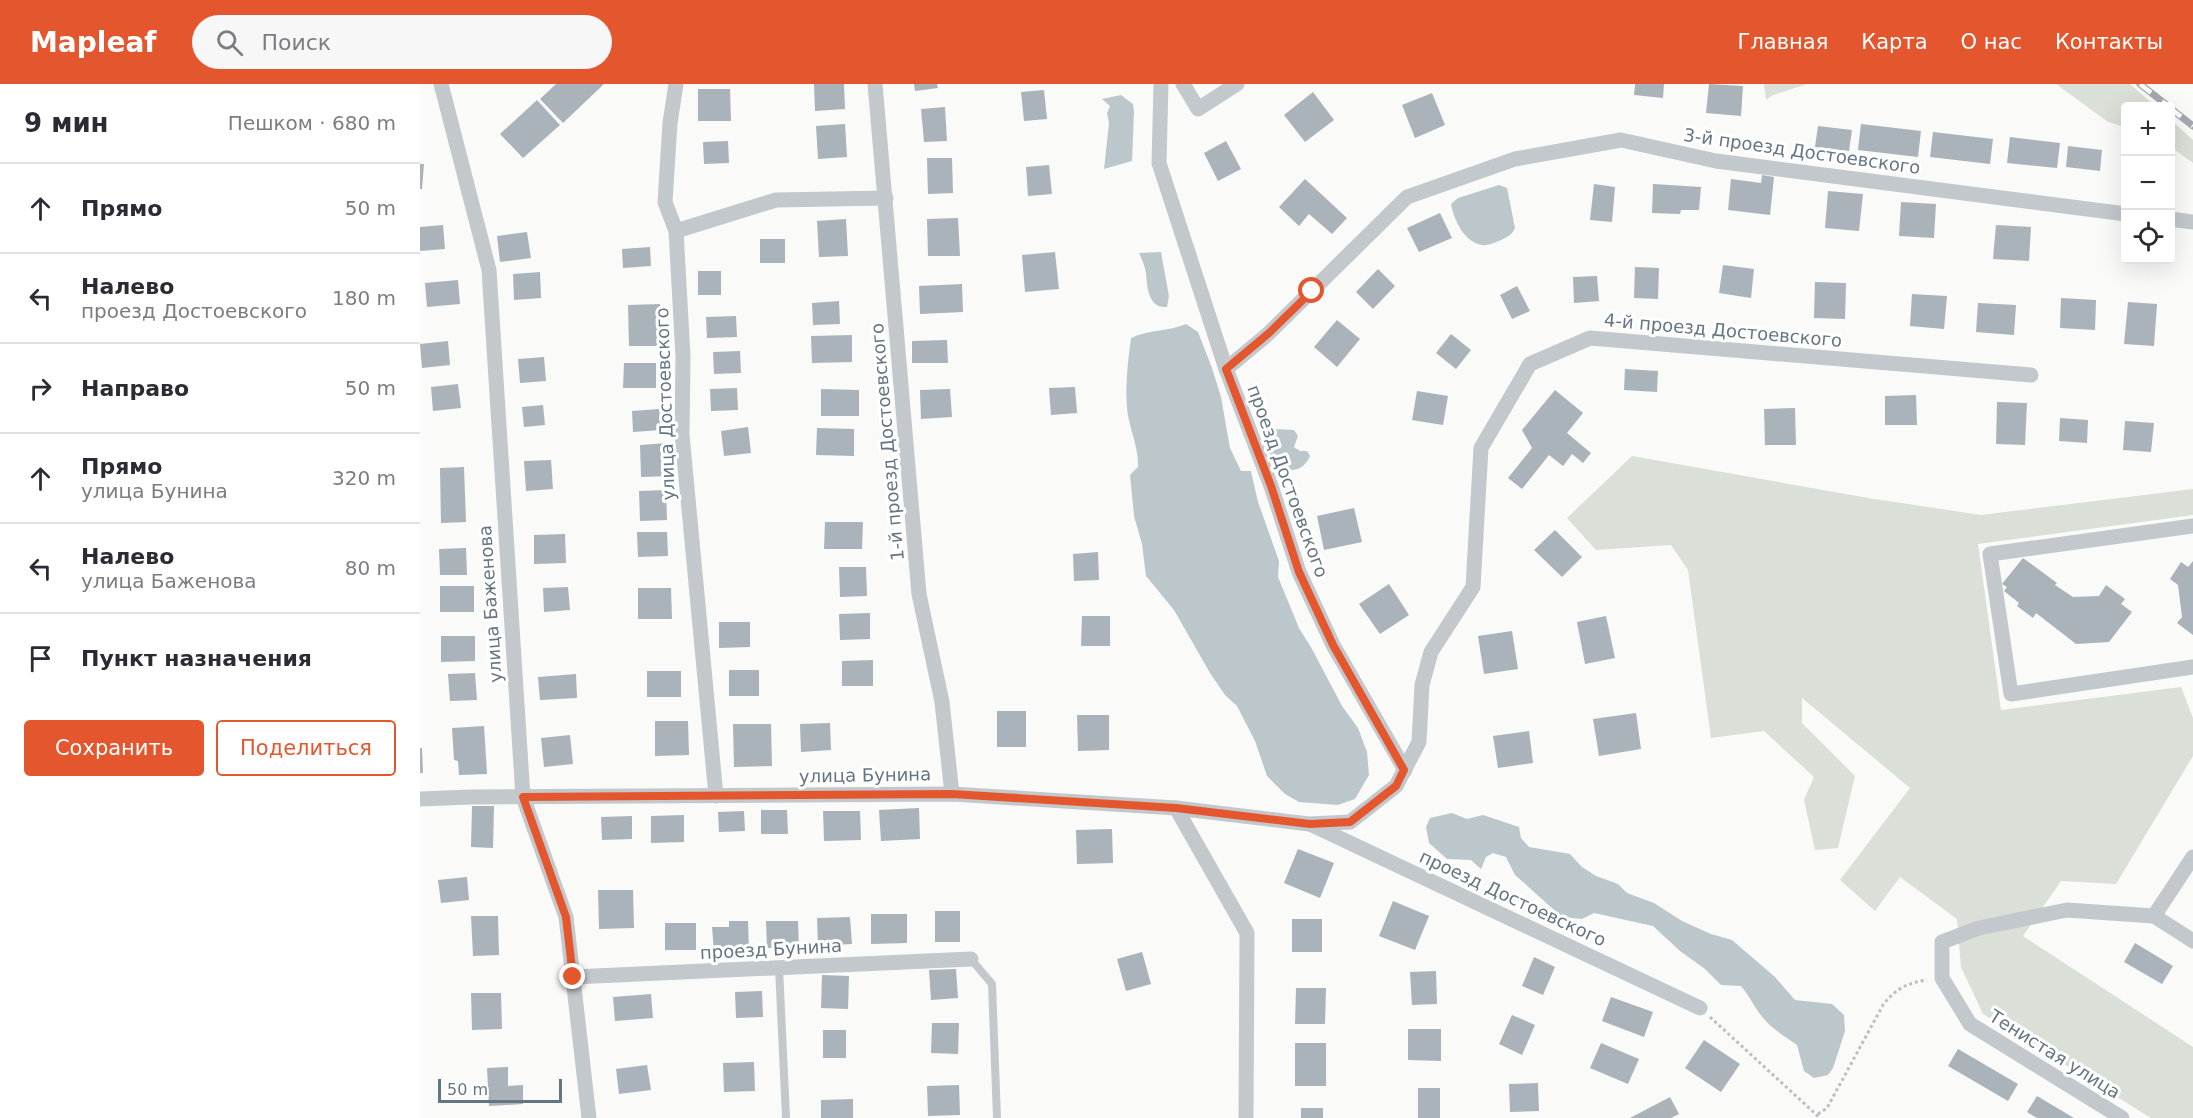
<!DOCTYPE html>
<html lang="ru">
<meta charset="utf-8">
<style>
body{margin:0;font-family:"DejaVu Sans",sans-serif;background:#f7f7f7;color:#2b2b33}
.controls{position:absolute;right:18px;top:18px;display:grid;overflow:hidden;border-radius:6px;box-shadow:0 6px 24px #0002}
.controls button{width:54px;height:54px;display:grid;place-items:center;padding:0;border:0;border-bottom:2px solid #e1e1e2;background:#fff;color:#2b2b33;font:30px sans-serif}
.scale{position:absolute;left:18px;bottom:15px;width:124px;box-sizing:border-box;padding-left:6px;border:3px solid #657683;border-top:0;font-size:16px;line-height:21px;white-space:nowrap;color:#657683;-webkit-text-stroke:4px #fff;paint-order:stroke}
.stop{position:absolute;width:18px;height:18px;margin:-14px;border:4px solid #e4572e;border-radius:50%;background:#fff}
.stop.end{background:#e4572e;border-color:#fff;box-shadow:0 2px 6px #0008}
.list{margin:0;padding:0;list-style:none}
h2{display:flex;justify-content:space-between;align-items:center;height:78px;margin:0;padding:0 24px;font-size:26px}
h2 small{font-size:20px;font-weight:400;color:#7c7c81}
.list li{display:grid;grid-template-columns:39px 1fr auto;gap:18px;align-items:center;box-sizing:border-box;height:90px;padding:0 24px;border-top:2px solid #e1e1e2}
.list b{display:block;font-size:22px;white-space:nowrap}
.list p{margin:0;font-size:20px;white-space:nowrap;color:#7c7c81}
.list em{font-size:20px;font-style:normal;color:#7c7c81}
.actions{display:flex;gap:12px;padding:18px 24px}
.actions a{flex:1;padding:14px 0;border:2px solid #e4572e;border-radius:6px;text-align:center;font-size:21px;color:#e4572e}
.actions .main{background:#e4572e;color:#fff}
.icon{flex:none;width:33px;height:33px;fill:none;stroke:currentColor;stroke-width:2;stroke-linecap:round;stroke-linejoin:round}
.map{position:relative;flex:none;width:1773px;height:1034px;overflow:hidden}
header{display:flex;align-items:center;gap:36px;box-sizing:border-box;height:84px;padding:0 30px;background:#e4572e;color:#fff}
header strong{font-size:28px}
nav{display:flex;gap:33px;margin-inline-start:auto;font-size:21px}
.search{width:420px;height:54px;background:#f7f7f7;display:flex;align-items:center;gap:15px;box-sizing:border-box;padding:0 21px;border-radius:33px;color:#7c7c81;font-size:22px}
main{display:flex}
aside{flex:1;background:#fff}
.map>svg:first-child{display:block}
.green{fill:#dadfd7}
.water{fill:#bbc7cb}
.building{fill:#aab3b9}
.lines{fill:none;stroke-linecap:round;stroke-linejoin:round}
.path{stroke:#bbbfc2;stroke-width:3;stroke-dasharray:3 3;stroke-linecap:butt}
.lane{stroke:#c3c8cc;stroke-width:8}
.street{stroke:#c3c8cc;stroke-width:15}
.rail-casing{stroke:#a2aab0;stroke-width:7}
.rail{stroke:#fff;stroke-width:4.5;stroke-dasharray:14;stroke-linecap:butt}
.route{stroke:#e4572e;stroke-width:8}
.labels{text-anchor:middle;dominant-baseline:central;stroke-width:6;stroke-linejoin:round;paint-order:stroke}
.street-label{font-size:18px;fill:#657683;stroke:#fff}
</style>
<header>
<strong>Mapleaf</strong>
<div class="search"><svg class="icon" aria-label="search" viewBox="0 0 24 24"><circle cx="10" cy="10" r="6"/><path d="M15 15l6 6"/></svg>Поиск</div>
<nav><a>Главная</a><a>Карта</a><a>О нас</a><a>Контакты</a></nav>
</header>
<main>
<aside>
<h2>9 мин<small>Пешком · 680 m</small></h2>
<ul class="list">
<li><svg class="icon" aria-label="ahead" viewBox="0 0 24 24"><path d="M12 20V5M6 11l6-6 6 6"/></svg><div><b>Прямо</b></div><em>50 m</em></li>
<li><svg class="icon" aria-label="left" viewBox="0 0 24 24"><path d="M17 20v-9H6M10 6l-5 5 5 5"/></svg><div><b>Налево</b><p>проезд Достоевского</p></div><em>180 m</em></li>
<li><svg class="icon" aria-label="right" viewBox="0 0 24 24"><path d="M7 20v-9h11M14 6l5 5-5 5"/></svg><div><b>Направо</b></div><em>50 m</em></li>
<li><svg class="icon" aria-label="ahead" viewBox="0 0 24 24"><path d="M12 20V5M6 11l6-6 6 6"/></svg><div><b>Прямо</b><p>улица Бунина</p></div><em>320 m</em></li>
<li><svg class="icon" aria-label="left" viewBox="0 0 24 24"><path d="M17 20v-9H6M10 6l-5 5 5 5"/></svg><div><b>Налево</b><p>улица Баженова</p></div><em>80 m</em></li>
<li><svg class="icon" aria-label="arrive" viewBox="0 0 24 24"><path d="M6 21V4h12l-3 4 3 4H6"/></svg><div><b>Пункт назначения</b></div></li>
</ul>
<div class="actions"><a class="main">Сохранить</a><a>Поделиться</a></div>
</aside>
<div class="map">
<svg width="1773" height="1034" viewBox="0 0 1773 1034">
<rect width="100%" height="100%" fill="#fafaf8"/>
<g class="green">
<polygon points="1344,0 1387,0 1353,11 1346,16"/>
<polygon points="1636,0 1710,0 1735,22 1706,22 1705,43 1688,38"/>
<polygon points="1751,36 1773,56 1773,79 1751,63"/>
<polygon points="1212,372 1448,414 1561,431 1773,405 1773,431 1558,460 1581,626 1761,603 1773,634 1773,672 1696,800 1641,797 1603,852 1773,963 1773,1034 1731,1034 1563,930 1541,883 1537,835 1480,793 1455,827 1420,796 1490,704 1382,614 1382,639 1435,692 1418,764 1395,766 1384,716 1394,693 1344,647 1291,654 1268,486 1251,461 1176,466 1147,434"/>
</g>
<g class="water">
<polygon points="701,11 713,20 714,28 712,77 684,85 689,39 687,29 690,22 682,15"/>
<path d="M1079 101 1087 104 1095 144C1092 151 1087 153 1081 156 1076 158 1068 162 1062 161 1044 158 1034 136 1031 120L1038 114Z"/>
<path d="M741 168 749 212 747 223C728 225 727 202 726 189 725 182 722 176 719 169Z"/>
<path d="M766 240 778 248 792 284 801 313 810 364 821 387H831L838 418 859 477 858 493 879 544 892 565 922 622 938 644 947 668 949 691 935 715 918 721 879 718 865 710 847 692 835 657 817 622 805 611 790 589 754 526 726 492 722 460 714 432 710 391 718 383C719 363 709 345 707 324 705 301 708 277 711 254 729 245 748 248 766 240Z"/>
<path d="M854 345 874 346 878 352 874 363 880 367H887L890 372C886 381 881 385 872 386L851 375 846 352 852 353Z"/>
<path d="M1032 729 1047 735 1063 731 1099 743 1101 754 1109 763 1150 770 1162 783 1176 792 1198 800 1207 809 1234 819 1262 837 1291 850 1312 856 1355 893 1375 916 1412 920 1424 931 1425 947 1413 984 1408 991 1394 994 1384 987 1377 961C1364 952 1349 943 1340 930 1333 921 1329 911 1321 902L1301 901 1285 885 1260 867 1233 842 1174 829 1162 835 1142 833 1095 791 1086 773 1073 769 1066 773 1061 785 1051 776 1027 775 1009 759 1006 743 1010 734Z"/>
</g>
<g class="building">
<polygon points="136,0 184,0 143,39 120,15"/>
<polygon points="394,0 424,0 425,25 395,27"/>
<polygon points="494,0 517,0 518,4 495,7"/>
<polygon points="1215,0 1244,0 1243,14 1214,11"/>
<polygon points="1289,0 1323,2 1321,32 1286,29"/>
<polygon points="278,5 310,5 311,37 278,37"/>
<polygon points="624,6 627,35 604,37 601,8"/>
<polygon points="893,8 914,36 885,58 864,31"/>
<polygon points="1012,9 1025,41 995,54 982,21"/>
<polygon points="117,16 140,41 103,74 80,50"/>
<polygon points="525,23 527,57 504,58 501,25"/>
<polygon points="425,40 427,73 398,75 396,42"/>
<polygon points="1441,40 1501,47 1498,73 1438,66"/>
<polygon points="1398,42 1432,46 1429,67 1395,63"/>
<polygon points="1513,48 1573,55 1570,80 1510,73"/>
<polygon points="1590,53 1640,59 1637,84 1587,79"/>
<polygon points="308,57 309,79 284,80 283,58"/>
<polygon points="806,57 821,85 798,97 784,69"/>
<polygon points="1648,62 1682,66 1680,87 1646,83"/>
<polygon points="507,74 532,74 533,109 508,110"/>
<polygon points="0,80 4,80 2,105 0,105"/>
<polygon points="629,81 632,110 608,112 606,83"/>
<polygon points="1342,91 1354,93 1350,131 1308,126 1311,95 1341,99"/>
<polygon points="885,95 927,134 912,150 889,130 879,142 859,123"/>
<polygon points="1174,100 1195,103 1192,138 1170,136"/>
<polygon points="1233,100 1281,103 1279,126 1261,126 1260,130 1232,129"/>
<polygon points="1408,107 1443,110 1439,147 1405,144"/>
<polygon points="1481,118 1516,120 1514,154 1479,152"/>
<polygon points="1020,129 1032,154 999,168 987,144"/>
<polygon points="538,134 540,172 508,172 507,135"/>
<polygon points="426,135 428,172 399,173 397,137"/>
<polygon points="23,141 25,165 0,167 0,143"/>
<polygon points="1576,141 1611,143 1609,177 1573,175"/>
<polygon points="107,148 111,174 80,178 77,152"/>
<rect x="340" y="155" width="25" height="24"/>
<polygon points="230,163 231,182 203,184 202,165"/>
<polygon points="635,168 639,205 605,208 602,171"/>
<polygon points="1303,181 1334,185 1331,214 1299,209"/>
<polygon points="1215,183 1239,184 1238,215 1214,214"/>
<polygon points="958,185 975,202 953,225 936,208"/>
<rect x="278" y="187" width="23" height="24"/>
<polygon points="120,188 121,214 94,216 93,190"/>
<polygon points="1177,192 1179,217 1154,219 1153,193"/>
<polygon points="38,196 40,220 7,223 5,199"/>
<polygon points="1395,198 1426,199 1425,235 1394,234"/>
<polygon points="542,200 543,228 500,230 499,202"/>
<polygon points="1097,202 1110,227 1092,235 1080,211"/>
<polygon points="1492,210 1527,212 1524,245 1490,242"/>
<polygon points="1641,214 1676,216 1675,246 1640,244"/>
<polygon points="419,217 420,240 393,241 392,219"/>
<polygon points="1708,218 1737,220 1734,262 1704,260"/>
<polygon points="1558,219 1596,221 1594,251 1556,248"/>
<polygon points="240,220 241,262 209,262 208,221"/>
<polygon points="316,232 317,253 287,254 286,233"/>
<polygon points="917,236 940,255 917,283 894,263"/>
<polygon points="1031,250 1051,266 1036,285 1016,269"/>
<polygon points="432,251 432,278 392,279 391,252"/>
<polygon points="527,256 528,279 492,279 492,257"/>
<polygon points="28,257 30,281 2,284 0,260"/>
<polygon points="320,267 321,289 294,290 293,268"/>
<polygon points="124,273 126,297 100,299 98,275"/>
<polygon points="204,279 236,279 236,304 203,304"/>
<polygon points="1205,285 1238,287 1237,308 1204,306"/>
<polygon points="38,300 41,324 13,327 11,303"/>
<polygon points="655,303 657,329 631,331 629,304"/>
<polygon points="317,304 318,326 291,327 290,305"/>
<polygon points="401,305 439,306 439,332 401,332"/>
<polygon points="530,305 532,333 501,335 500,306"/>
<polygon points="1135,306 1163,329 1147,349 1171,369 1163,379 1152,370 1143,382 1129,371 1102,405 1088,394 1112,364 1102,346"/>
<polygon points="997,307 1028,312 1023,341 992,336"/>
<polygon points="1496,311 1497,341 1465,341 1465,312"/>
<polygon points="1577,318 1607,319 1605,361 1576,360"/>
<polygon points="123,321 125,341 104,343 102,323"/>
<polygon points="1375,324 1376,361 1345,361 1344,325"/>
<polygon points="239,325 241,346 213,348 212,327"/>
<polygon points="1640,334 1668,336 1667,359 1639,357"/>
<polygon points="1705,337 1734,339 1731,368 1703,366"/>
<polygon points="328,343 331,369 304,372 301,347"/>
<polygon points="397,344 434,345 434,372 396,371"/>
<polygon points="248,359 250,392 221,393 220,361"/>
<polygon points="131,376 133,405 106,407 104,377"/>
<polygon points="44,383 46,438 21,439 20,384"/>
<polygon points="246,406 247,436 220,437 219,407"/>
<polygon points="934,424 942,458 904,466 897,432"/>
<polygon points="405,438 443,438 442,465 404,465"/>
<polygon points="1135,446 1162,473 1142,493 1114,466"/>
<polygon points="217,448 247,448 248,472 218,473"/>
<polygon points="145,450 146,479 114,480 114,451"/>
<polygon points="46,464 47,491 20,491 19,465"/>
<polygon points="678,468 679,496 654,497 653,470"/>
<polygon points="1603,474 1637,499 1635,501 1653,513 1679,512 1686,501 1705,515 1701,520 1712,528 1689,558 1656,560 1616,529 1613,534 1597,522 1599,519 1584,507 1587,503 1582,500"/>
<polygon points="1773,477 1773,551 1757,539 1762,533 1758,501 1750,495 1761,478 1768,483"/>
<polygon points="419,483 446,483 447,512 420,513"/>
<polygon points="969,500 989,531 960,550 939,520"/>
<rect x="20" y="502" width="34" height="26"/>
<polygon points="148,503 150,526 124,528 123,504"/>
<polygon points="218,504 251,504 252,535 218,535"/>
<polygon points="450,529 450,555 420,556 419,530"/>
<polygon points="662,532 690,532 690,562 661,562"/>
<polygon points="1186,532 1195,574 1165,580 1157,538"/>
<polygon points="299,538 330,538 330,563 299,564"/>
<polygon points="1092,547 1098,585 1064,590 1058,552"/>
<polygon points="21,552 55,552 55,577 21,578"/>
<polygon points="453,576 453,602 422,602 422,577"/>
<rect x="309" y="586" width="30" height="26"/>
<rect x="227" y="587" width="34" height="26"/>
<polygon points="55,589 57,616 30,617 28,590"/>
<polygon points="156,590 157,614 120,616 118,593"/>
<rect x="577" y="627" width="29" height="36"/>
<polygon points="1216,629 1221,665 1179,672 1173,635"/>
<polygon points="657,631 689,631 689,666 658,667"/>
<polygon points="235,637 268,637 269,671 235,672"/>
<polygon points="410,639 411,666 381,668 380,640"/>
<polygon points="313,640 351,640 352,682 314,683"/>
<polygon points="64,642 67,690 39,691 38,677 34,676 32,644"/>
<polygon points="1109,647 1113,679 1078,684 1073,652"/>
<polygon points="150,651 153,680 124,683 121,654"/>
<polygon points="0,664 2,664 3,689 0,689"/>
<polygon points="52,722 74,722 73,764 51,763"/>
<polygon points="499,724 500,755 461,757 459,726"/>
<polygon points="341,726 367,726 368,750 341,750"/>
<polygon points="324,727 325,747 299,748 298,728"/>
<polygon points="403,727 440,727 441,756 404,757"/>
<polygon points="264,731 264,758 231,759 231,732"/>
<polygon points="212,732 212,755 182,756 181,733"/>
<polygon points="692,745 693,779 657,780 656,746"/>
<polygon points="878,765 914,779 900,814 864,799"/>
<polygon points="47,793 49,816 21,819 18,796"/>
<polygon points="178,806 213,806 214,844 179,845"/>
<polygon points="973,817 1009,832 995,866 959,852"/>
<rect x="515" y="827" width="25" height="31"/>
<polygon points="451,830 487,830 487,859 451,860"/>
<polygon points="51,832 78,832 79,871 53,872"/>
<polygon points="430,833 432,860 398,862 397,834"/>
<rect x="872" y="835" width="30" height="33"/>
<polygon points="309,837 328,837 329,867 294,868 292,843 309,843"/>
<polygon points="346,837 378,837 379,863 347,864"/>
<rect x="245" y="839" width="31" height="27"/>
<polygon points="1715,859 1753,882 1742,900 1704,878"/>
<polygon points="722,868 731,900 706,907 697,875"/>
<polygon points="1114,873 1135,883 1123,911 1102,902"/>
<polygon points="536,885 538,914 511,916 509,886"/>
<polygon points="1016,887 1017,920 992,921 990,888"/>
<polygon points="402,891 429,892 428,925 401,924"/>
<polygon points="876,904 906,904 905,940 875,940"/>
<polygon points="342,907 343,933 316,934 315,908"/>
<polygon points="51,909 81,909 82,945 52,946"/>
<polygon points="231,910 233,934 195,937 193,913"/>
<polygon points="1191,913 1233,928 1224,953 1182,937"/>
<polygon points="1092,931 1115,941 1102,971 1079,960"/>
<polygon points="512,939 539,939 538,970 511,969"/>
<polygon points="988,945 1021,945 1021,977 988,976"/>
<rect x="403" y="946" width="23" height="28"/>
<polygon points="1284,956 1320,980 1301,1008 1265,984"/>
<rect x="875" y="959" width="31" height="43"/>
<polygon points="1181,959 1219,975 1208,1000 1170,984"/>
<polygon points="1538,965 1598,1000 1588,1017 1528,982"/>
<polygon points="334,978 335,1007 304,1008 303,979"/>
<polygon points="227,981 231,1006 199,1010 196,985"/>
<polygon points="88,983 88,1002 103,1001 103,1020 69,1022 67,984"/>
<polygon points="1118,999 1119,1027 1090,1028 1089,1000"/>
<polygon points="539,1001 540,1031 508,1032 507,1002"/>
<rect x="998" y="1004" width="22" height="30"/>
<polygon points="1617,1012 1654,1034 1617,1034 1607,1028"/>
<polygon points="1250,1013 1259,1030 1251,1034 1210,1034"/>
<polygon points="433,1015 433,1034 401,1034 401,1016"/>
<rect x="881" y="1024" width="22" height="10"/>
</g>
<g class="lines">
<g class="path">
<polyline points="1290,933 1400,1034"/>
<path d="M1398 1030 1407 1024 1463 921C1475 905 1487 899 1507 896"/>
</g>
<g class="lane">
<polyline points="551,875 572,900 577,1034"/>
<polyline points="359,884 366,1033"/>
</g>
<g class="street">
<polyline points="21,0 69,186 103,713 146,833 169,1034"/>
<polyline points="256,0 250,39 245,118 256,147 263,272 262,351 296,712"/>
<polyline points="455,0 499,510 522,618 532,710"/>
<polyline points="741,0 739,79 806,285 851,402 879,488 913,561 985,686"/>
<polyline points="763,0 778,25 817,0"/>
<polyline points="1750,135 1773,138"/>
<polyline points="256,147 356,116 466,114"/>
<polyline points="806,285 848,250 987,113 1095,75 1201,56 1296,77 1706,130"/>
<polyline points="1773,442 1570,470 1591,610 1773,583"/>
<polyline points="0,715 51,713 532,710 756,724 889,740 930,738 976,702 999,658 1002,601 1011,568 1053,503 1061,364 1110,280 1170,254 1611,291"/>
<polyline points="756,724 827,849 826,1034"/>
<polyline points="892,741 1280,924"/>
<polyline points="1734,832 1773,857"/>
<polyline points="153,893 551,875"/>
<polyline points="1702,1034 1550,940 1522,894 1522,858 1559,844 1647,826 1734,832 1773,773"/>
</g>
<g class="rail-casing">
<g id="rail">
<polyline points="1720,0 1748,22"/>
<polyline points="1750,24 1773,42"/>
</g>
</g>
<use href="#rail" class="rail"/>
</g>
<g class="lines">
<polyline class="route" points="153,893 146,833 103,713 532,710 756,724 890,740 930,738 976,702 984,686 913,561 879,488 851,402 806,285 849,249 892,207"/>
</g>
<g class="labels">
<g class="street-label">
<text transform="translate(1382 67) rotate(8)">3-й проезд Достоевского</text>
<text transform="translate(1303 246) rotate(5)">4-й проезд Достоевского</text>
<text transform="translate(245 320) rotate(-92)">улица Достоевского</text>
<text transform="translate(467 358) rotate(-95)">1-й проезд Достоевского</text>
<text transform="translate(868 397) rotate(70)">проезд Достоевского</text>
<text transform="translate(70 520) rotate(-94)">улица Баженова</text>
<text transform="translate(445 691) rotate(-1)">улица Бунина</text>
<text transform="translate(1093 814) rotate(25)">проезд Достоевского</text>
<text transform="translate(351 865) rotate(-3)">проезд Бунина</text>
<text transform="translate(1635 970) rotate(32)">Тенистая улица</text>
</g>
</g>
</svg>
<div class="controls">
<button>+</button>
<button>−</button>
<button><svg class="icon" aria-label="locate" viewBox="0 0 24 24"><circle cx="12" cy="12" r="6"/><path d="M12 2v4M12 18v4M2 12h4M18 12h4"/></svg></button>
</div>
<div class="scale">50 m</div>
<div class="stop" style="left:892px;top:207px"></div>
<div class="stop end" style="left:153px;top:893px"></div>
</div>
</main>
